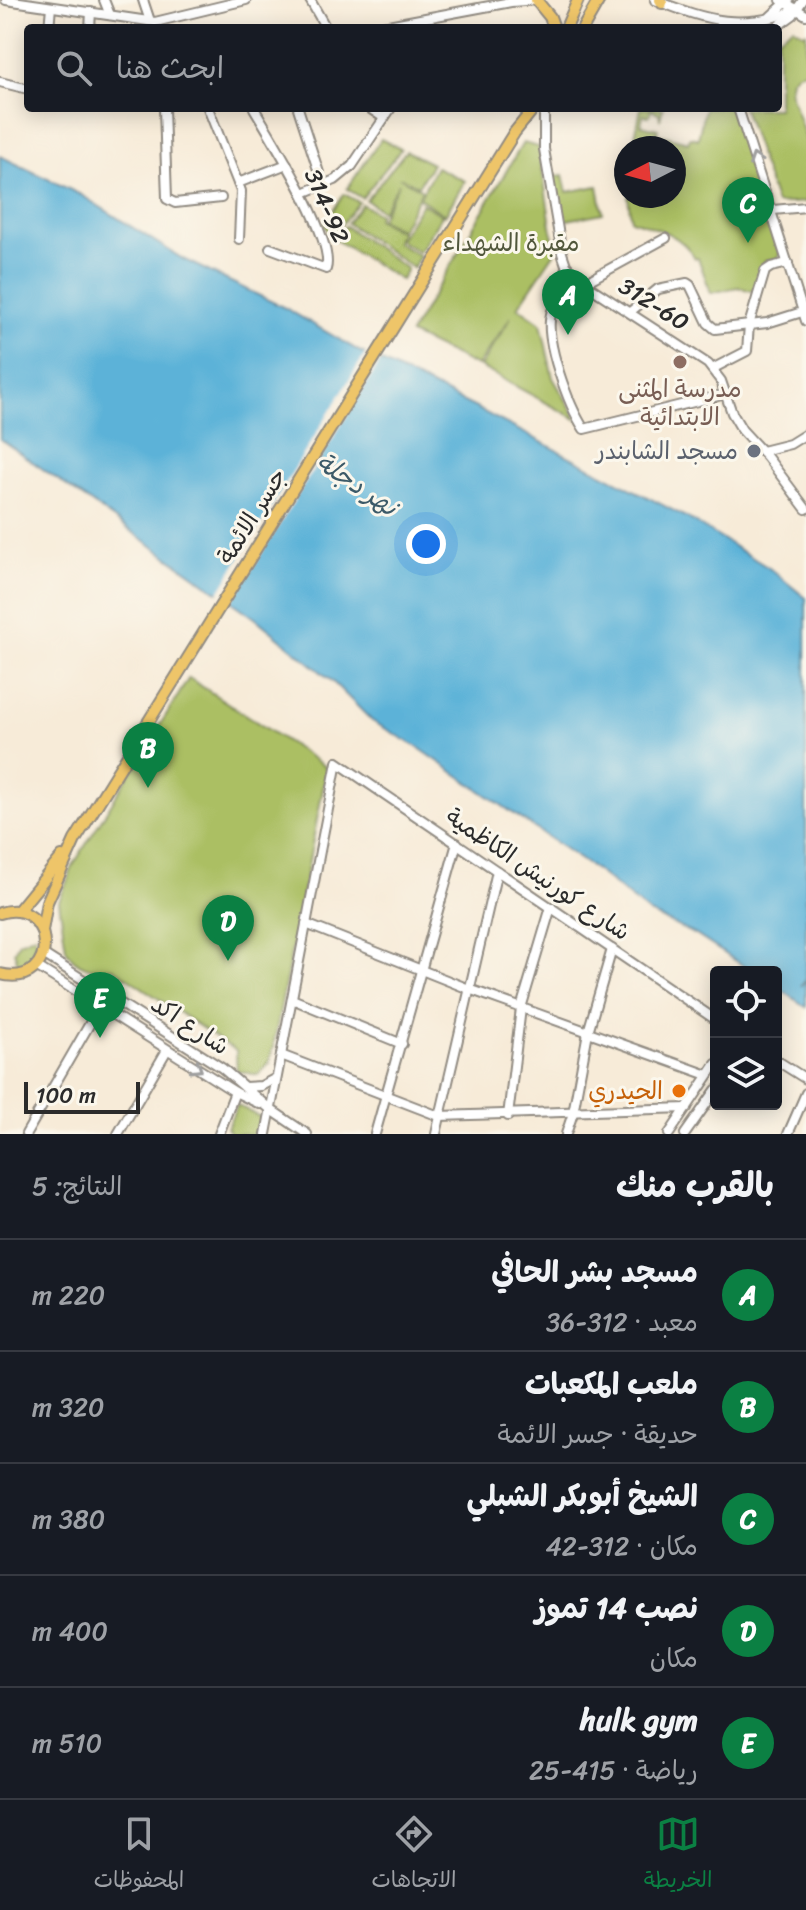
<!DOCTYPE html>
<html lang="ar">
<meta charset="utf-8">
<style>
body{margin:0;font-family:Sriracha,"Playpen Sans Arabic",sans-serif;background:#242831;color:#f1f3f6;direction:rtl}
.controls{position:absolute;right:24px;bottom:24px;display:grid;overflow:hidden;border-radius:8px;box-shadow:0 4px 20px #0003}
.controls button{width:72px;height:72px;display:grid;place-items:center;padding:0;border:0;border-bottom:2px solid #363941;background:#171b24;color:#f1f3f6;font:40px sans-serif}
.compass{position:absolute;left:614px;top:136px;width:72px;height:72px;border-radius:50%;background:#171b24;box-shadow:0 4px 20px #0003;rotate:264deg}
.scale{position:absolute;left:24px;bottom:20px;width:116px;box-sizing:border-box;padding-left:8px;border:4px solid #2b2b2b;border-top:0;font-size:22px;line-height:28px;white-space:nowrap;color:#2b2b2b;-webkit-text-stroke:6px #fbf7ec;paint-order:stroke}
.you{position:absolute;left:426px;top:544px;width:28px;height:28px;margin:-20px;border:6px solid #fff;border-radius:50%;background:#1a73e8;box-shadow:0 0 0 12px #1a73e833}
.badge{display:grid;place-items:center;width:52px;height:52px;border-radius:50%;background:#0b8043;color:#fff;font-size:26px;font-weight:700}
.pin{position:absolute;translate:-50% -66px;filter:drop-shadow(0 2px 4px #0008)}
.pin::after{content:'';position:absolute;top:42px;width:28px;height:24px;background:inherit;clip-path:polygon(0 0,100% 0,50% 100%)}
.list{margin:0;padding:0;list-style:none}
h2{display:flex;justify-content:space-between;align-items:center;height:104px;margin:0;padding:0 32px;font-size:34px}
h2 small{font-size:26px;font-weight:400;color:#9ea1a6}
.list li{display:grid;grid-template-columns:52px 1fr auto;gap:24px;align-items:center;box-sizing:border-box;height:112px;padding:0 32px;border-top:2px solid #363941}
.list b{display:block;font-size:30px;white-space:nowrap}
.list p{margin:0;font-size:26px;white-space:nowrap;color:#9ea1a6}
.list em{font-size:26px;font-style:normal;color:#9ea1a6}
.icon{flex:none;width:44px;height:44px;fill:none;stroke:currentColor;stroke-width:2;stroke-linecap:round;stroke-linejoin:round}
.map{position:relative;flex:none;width:806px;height:1134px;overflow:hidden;direction:ltr}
.search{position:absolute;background:#171b24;box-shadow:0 4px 20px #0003;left:24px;right:24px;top:24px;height:88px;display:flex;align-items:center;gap:20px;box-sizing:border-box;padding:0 28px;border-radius:8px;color:#9ea1a6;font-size:30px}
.sheet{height:664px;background:#171b24}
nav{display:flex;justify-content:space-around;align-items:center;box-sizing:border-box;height:112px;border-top:2px solid #363941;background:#171b24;font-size:22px;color:#9ea1a6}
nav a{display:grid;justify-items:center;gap:4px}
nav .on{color:#0b8043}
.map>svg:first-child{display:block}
.green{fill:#abbf63;stroke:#6b7547;stroke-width:2}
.water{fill:#5cb2d8;stroke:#446e82;stroke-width:2}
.pier{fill:#f7ebd8}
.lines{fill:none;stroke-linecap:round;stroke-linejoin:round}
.ferry{stroke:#3c5a68;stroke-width:2;stroke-dasharray:10 8;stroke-linecap:butt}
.minor-casing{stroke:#918b82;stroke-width:12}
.major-casing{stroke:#918b82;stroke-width:14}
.minor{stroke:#fff;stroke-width:8}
.major{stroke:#eec569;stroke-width:10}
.oneway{stroke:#a0a0a0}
.education-dot{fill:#8d6e63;stroke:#fbf7ec;stroke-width:3}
.worship-dot{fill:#6b7280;stroke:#fbf7ec;stroke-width:3}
.food-dot{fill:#e8710a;stroke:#fbf7ec;stroke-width:3}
.labels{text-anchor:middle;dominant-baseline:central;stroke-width:6;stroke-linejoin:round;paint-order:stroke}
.street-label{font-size:24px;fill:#2b2b2b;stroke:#fbf7ec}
.park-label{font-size:24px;fill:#51573c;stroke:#fbf7ec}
.education-label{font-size:24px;fill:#785e54;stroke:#fbf7ec}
.worship-label{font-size:24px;fill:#5b616d;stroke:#fbf7ec;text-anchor:end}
.food-label{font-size:24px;fill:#c56008;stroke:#fbf7ec;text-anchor:end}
.water-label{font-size:26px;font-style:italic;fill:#3c5a68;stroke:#fbf7ec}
</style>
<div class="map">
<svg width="806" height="1134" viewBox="0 0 806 1134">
<rect width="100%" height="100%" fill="#fbf7ec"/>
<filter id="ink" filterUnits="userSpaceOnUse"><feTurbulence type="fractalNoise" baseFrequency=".0125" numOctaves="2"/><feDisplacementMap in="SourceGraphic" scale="16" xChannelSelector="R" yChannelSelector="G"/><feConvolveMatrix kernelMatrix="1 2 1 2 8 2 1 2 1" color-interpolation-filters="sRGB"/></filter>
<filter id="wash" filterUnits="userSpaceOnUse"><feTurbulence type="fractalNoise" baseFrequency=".006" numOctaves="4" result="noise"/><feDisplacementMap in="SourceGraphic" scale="32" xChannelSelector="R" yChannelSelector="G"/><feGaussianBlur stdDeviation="1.8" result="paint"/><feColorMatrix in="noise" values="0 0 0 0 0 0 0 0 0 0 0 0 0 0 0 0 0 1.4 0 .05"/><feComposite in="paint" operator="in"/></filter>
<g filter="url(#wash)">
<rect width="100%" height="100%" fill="#f7ebd8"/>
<g class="green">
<polygon points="793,27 803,33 806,32 806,71 797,73 791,79 789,90 806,139 806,202 776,204 743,108 778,108 778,38"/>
<path d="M641 108H663L660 120 659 113 651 110 649 116 643 115 641 125 658 129 657 134 688 142 690 137 698 139 705 108H732L780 254 777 259 765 261 755 292 738 287 711 293 698 258H695C681 234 656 228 631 220L628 196H674V148H653V146L634 141Z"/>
<polygon points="381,139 401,149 362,198 347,189"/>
<polygon points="523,143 539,147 555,252 518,307 541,323 553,378 578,420 480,367 511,317 477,366 410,334"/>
<polygon points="406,151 432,164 418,186 402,178 401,178 422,190 401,230 380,219 399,183 382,211 366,200"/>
<polygon points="436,167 465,181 445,215 419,198"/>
<polygon points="563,175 567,192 598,186 603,213 562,221 553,177"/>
<polygon points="344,194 359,202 331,237 324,224"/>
<polygon points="422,203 442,215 419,252 399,240"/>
<polygon points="362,204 379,214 377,219 401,232 396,242 420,256 413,268 347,223"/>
<polygon points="345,226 407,269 401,280 334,239"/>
<path d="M189 678 327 768 270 1062 258 1075 237 1071 236 1051 113 968C94 971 75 968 66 949L59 901 74 864Z"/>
<path d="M35 935C38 950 33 961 19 967L14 951 19 942Z"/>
<polygon points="237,1105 262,1118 260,1134 231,1134 227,1128"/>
</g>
<polygon class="water" points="0,156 81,195 183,259 285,308 361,352 476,408 686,517 769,568 806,598 806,1007 776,986 776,972 753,972 696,935 649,913 601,874 416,746 372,721 332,681 255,618 0,439"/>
<polygon class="pier" points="367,351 382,359 230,604 217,595"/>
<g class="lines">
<polyline class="ferry" points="801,986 806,980"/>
</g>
</g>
<g filter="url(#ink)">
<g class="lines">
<g class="minor-casing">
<g id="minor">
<polyline points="6,0 155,22 246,0"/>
<polyline points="104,0 110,15"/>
<polyline points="143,0 150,21"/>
<polyline points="310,0 326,28"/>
<path d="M655 0C709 21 741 31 797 10"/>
<polyline points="781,0 806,15"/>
<polyline points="771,16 789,0"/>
<polyline points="49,28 51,7"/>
<polyline points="90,28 91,12"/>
<polyline points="372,28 511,2 537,0"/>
<polyline points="775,28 793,15 803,0"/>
<polyline points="0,82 28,89"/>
<polyline points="164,108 167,199 175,203 221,198"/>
<polyline points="208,108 241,191 239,239"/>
<path d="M254 108C271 137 336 240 326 269L270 248"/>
<polyline points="298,108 323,185"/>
<polyline points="369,108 384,118"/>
<polyline points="544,108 544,149 562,253 566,265 579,280 708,364 721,381 732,413 742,430 767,457 806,509"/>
<polyline points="738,108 806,321"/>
<polyline points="238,183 287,164"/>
<polyline points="303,193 335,180 352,166 391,108"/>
<polyline points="773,210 806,207"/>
<path d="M575 277C567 288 555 301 551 314 544 341 569 406 584 429L726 394"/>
<polyline points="584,283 666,238"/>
<polyline points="630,312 658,289 687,283 690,285 708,323 715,329 767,323 802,312"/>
<polyline points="712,369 747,351 749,325 765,271 771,267 788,263"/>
<polyline points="762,451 790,444 806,434"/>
<polyline points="306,924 469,989 708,1075"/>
<polyline points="43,954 222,1068 270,1109 307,1134"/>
<polyline points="36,966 235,1092 260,1104"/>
<polyline points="292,999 402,1044"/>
<polyline points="281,1055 439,1116 687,1108"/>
<polyline points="776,1060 806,1079"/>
<polyline points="245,1087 261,1086 276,1078"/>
<polyline points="508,1116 521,1008 551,907"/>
<polyline points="26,1134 100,1006"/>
<polyline points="118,1134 167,1050"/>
<polyline points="219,1134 235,1092"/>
<polyline points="266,1134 337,762 716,1020"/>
<polyline points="375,1134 457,843"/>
<polyline points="436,1134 497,871"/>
<polyline points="566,1134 573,1113 588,1032 612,949"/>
<polyline points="669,1134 716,1064"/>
<polyline points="685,1134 716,1090"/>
<polyline points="788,1134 806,1093"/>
</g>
</g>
<g class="major-casing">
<g id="major">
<polyline points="536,0 550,17 554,28"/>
<polyline points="660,0 662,3"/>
<polyline points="566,28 578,0"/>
<polyline points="583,28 599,0"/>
<polyline points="18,911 62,857"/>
<path d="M0 913C55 896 62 989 0 974"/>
<polyline points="42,931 47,902 75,840 514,133 534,108"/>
</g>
</g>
<use href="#minor" class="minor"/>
<use href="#major" class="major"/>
</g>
<defs><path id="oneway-chevron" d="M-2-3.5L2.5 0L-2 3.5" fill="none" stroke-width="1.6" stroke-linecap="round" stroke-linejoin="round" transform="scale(2)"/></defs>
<g class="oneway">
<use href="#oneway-chevron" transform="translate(755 159) rotate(-109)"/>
<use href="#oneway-chevron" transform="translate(197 1068) rotate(32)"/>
</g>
</g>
<circle class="education-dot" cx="680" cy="362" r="8"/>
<circle class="worship-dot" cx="754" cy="451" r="8"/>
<circle class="food-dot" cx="679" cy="1091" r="8"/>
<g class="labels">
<g class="street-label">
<text transform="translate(327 206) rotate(67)">314-92</text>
<text transform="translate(654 304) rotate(32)">312-60</text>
<text transform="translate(252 516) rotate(-58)">جسر الائمة</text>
<text transform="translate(538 874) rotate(34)">شارع كورنيش الكاظمية</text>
<text transform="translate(190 1025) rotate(33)">شارع اكد</text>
</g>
<g class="park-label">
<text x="511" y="243">مقبرة الشهداء</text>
</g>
<g class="education-label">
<text x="680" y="389">مدرسة المثنى<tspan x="680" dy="28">الابتدائية</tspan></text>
</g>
<g class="worship-label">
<text x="738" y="451">مسجد الشابندر</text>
</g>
<g class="food-label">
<text x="663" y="1091">الحيدري</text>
</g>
<g class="water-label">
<text transform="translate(357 484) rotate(34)">نهر دجلة</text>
</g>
</g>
</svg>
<div class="controls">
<button><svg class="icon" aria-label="locate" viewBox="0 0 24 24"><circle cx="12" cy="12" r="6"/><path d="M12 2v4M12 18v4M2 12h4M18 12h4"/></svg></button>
<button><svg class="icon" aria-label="layers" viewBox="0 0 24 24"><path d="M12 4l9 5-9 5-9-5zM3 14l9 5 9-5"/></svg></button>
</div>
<svg class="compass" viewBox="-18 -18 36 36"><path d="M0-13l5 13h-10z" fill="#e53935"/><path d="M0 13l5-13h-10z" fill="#9ea1a6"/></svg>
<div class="scale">100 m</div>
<div class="you"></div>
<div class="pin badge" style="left:568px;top:335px">A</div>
<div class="pin badge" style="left:148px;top:788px">B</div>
<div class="pin badge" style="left:748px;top:243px">C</div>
<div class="pin badge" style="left:228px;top:961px">D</div>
<div class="pin badge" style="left:100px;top:1038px">E</div>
<div class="search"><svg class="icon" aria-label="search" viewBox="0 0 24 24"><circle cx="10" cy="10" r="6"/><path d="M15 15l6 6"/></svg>ابحث هنا</div>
</div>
<section class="sheet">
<h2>بالقرب منك<small>النتائج: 5</small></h2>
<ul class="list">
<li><span class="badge">A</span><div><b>مسجد بشر الحافي</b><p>معبد · 312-36</p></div><em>220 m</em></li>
<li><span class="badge">B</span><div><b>ملعب المكعبات</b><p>حديقة · جسر الائمة</p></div><em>320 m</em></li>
<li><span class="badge">C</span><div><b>الشيخ أبوبكر الشبلي</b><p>مكان · 312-42</p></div><em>380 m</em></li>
<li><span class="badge">D</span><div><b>نصب 14 تموز</b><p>مكان</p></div><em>400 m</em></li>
<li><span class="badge">E</span><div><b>hulk gym</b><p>رياضة · 415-25</p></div><em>510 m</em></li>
</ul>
</section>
<nav>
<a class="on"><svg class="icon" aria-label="map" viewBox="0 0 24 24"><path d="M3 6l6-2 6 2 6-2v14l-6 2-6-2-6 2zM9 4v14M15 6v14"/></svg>الخريطة</a>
<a><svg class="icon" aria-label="directions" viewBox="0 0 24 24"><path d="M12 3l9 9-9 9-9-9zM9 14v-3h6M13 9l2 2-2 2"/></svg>الاتجاهات</a>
<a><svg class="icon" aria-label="saved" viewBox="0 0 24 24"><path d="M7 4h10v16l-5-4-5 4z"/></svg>المحفوظات</a>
</nav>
